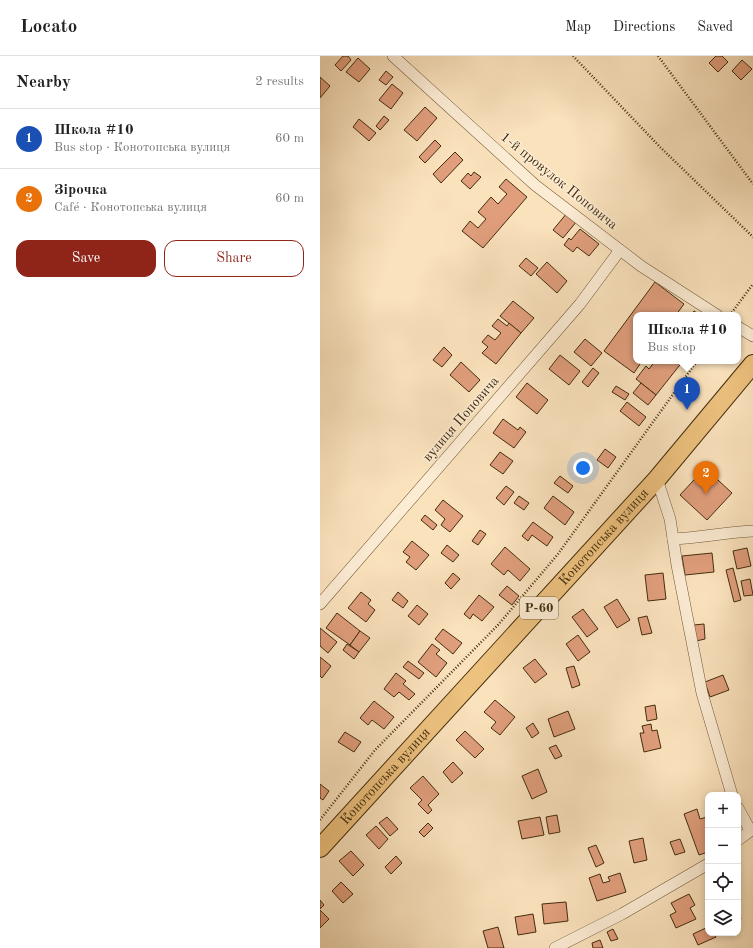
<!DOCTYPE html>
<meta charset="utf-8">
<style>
body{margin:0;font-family:"Old Standard TT",serif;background:#f6f6f6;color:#222}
.controls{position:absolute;right:12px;bottom:12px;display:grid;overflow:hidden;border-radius:8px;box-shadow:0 2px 6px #0003}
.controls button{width:36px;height:36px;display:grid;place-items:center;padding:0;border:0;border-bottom:1px solid #e0e0e0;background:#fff;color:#222;font:20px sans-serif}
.you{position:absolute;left:263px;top:412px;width:14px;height:14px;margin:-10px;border:3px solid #fff;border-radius:50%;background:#1a73e8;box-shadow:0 0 0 6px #1a73e833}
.badge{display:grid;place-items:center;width:26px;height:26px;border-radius:50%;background:#8f2418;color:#fff;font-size:13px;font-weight:700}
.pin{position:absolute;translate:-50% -33px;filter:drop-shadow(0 1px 2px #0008)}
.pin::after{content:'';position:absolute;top:21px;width:14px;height:12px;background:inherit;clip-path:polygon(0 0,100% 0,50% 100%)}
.popup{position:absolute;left:313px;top:256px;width:108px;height:52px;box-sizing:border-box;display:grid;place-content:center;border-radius:8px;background:#fff;filter:drop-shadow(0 1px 3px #0005);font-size:13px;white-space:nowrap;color:#767676}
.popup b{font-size:15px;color:#222}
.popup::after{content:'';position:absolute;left:50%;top:100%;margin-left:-8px;border:8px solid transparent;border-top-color:#fff}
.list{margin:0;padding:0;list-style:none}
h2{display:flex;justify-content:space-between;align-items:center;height:52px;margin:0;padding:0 16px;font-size:17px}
h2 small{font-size:13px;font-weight:400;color:#767676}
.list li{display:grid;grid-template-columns:26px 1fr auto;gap:12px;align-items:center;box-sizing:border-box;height:60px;padding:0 16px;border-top:1px solid #e0e0e0}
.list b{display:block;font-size:15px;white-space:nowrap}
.list p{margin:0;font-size:13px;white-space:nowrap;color:#767676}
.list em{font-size:13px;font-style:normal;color:#767676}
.actions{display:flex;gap:8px;padding:12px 16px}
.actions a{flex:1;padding:9px 0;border:1px solid #8f2418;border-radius:12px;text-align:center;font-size:14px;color:#8f2418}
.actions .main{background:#8f2418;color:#fff}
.icon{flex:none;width:22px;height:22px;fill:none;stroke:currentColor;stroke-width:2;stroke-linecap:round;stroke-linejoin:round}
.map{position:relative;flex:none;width:433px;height:892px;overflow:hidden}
header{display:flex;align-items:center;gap:24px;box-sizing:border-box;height:56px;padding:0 20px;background:#fff;border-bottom:1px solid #e0e0e0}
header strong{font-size:19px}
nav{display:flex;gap:22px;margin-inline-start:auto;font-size:14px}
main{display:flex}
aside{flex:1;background:#fff}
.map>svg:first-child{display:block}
.building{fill:#e09e7c;stroke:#432d0d}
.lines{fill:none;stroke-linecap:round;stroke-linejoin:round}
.street-casing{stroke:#715a39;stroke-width:12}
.primary-casing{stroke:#432d0d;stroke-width:20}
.path{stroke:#432d0d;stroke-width:2.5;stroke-dasharray:1 2;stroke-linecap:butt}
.street{stroke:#fcecd4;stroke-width:11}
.primary{stroke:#edc17e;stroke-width:18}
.labels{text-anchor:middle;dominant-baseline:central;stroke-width:3;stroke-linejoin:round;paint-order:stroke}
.shield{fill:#fcecd4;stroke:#7a6649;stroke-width:1}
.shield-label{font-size:13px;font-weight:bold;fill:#432d0d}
.street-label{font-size:14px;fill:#432d0d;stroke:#fcecd4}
</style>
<header>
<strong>Locato</strong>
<nav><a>Map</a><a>Directions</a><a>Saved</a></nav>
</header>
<main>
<aside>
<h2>Nearby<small>2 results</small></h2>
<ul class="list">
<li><span class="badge" style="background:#1a4fb4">1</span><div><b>Школа #10</b><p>Bus stop · Конотопська вулиця</p></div><em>60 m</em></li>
<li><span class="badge" style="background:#e8710a">2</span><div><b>Зірочка</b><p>Café · Конотопська вулиця</p></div><em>60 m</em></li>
</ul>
<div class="actions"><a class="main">Save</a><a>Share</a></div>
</aside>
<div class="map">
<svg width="433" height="892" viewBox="0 0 433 892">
<rect width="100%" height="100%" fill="#fae2bd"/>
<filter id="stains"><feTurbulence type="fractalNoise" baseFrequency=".005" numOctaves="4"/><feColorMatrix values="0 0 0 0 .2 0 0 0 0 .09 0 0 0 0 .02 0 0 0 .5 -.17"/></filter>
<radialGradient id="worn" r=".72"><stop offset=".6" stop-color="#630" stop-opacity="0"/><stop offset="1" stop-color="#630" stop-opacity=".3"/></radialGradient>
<g class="building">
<polygon points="23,0 28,0 31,4 21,15 15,9"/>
<polygon points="396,0 402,0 408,6 398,16 389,7"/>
<polygon points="38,2 50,13 39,26 26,16"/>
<polygon points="422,4 432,13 421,24 412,15"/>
<polygon points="66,15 73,21 66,29 59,24"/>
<polygon points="0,21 10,30 0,42"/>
<polygon points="72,28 83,37 71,53 59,44"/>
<polygon points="105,51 117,62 97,85 84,74"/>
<polygon points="64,60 69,64 60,74 56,70"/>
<polygon points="39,63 56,77 49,85 33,71"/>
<polygon points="115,84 121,90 105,107 99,101"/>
<polygon points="135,96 143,104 121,127 113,118"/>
<polygon points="154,116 161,121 150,133 141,125 148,117 151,120"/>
<polygon points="186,123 207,141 163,192 142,175 150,165 158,172 166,163 158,156 171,141 178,148 187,138 179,131"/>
<polygon points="247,157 257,165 243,182 233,174"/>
<polygon points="260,173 279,188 269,200 257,191 253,196 244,189 249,182 251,184"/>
<polygon points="206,202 218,212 211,220 199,210"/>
<polygon points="227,206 247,225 237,237 216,218"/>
<polygon points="335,226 364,248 356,259 316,259 316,305 322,305 314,317 284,295"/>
<polygon points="193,245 214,262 201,277 180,260"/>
<polygon points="374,255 380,259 371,259"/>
<polygon points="178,263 187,270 189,267 201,277 176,308 162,297 168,291 162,286 168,279 175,284 181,277 172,270"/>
<polygon points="265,283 282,297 271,310 254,296"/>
<polygon points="124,291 132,299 122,311 113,304"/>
<polygon points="240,299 260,315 249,329 229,313"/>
<polygon points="335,305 363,305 336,339 316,323 326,310 329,313"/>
<polygon points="141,306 160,324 149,336 130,319"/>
<polygon points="273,312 279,317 268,331 262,326"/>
<polygon points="207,327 228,344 217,358 196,341"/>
<polygon points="321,327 336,339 328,349 313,337"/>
<polygon points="296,330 309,338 305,344 292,336"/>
<polygon points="307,346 326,361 319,370 300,355"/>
<polygon points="183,363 198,374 200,371 206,376 194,392 173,377"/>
<polygon points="285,393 296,401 288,412 277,404"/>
<polygon points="180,396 193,405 183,418 170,409"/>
<polygon points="385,412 412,437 387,464 360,439"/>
<polygon points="240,420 253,430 248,437 234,427"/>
<polygon points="186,430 194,436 184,449 176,442"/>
<polygon points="199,440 209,447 204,454 194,447"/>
<polygon points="233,440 254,456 245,469 224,452"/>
<polygon points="123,444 143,460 130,476 121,469 125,463 115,454"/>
<polygon points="105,459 117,469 113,474 101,464"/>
<polygon points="213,466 233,481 227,490 212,479 208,485 202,480"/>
<polygon points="160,474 166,478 158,489 152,485"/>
<polygon points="92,485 109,499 96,514 86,506 90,501 83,496"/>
<polygon points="127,489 139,499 133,506 121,497"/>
<polygon points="185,491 210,513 200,525 188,514 184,519 171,508"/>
<polygon points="427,492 431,510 417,513 413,495"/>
<polygon points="392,497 394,516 365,519 362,500"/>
<polygon points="413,512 421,544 414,546 406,514"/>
<polygon points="133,517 140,523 131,533 125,527"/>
<polygon points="343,517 346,543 328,545 325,519"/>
<polygon points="430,523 433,539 424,540 421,525"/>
<polygon points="187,530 199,540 192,549 179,539"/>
<polygon points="41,536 51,544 48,548 55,554 46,566 28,552"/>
<polygon points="78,536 88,545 83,552 72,544"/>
<polygon points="159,539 174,551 162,565 153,558 150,563 144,558"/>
<polygon points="297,543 310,564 297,572 284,551"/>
<polygon points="97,549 108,558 99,569 88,560"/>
<polygon points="263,553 278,573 267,581 252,561"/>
<polygon points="17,557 40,575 30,589 6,572"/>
<polygon points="327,560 332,577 322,579 318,562"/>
<polygon points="384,568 385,583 376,585 374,569"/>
<polygon points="0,572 17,586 8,597 0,590"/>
<polygon points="123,573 142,587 133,598 115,583"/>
<polygon points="40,575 50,582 39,596 30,589"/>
<polygon points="258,579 270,596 258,605 246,588"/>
<polygon points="27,588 39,596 34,603 23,594"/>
<polygon points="112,588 120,594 116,598 127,607 116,621 98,606"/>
<polygon points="0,601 11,610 2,622 0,620"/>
<polygon points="215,603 227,618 215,627 203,612"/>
<polygon points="88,605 104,617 99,623 83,611"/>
<polygon points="254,610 260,629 252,632 246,612"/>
<polygon points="76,617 86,625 83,628 95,638 89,644 79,636 74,641 64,633"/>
<polygon points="403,619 409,634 390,641 385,626"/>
<polygon points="175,644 195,661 180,679 171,672 176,666 164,656"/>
<polygon points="54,645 74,661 64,673 52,664 48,669 40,662"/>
<polygon points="335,649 337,663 327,665 325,651"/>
<polygon points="248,655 255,673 234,681 228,663"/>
<polygon points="213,667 219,677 212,682 206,672"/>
<polygon points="331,668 332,675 337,674 341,692 324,696 320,677 324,677 322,670"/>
<polygon points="145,675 164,693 155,702 136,684"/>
<polygon points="25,676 41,686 34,696 18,686"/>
<polygon points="236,689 242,700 235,703 229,692"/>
<polygon points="133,706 143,717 132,727 123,716"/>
<polygon points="218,713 227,736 212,743 202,720"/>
<polygon points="103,720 119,738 108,749 112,754 108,758 98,748 102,744 90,732"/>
<polygon points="0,728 9,735 3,744 0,742"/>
<polygon points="377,753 380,763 387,761 388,764 388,796 379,799 364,758"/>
<polygon points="237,759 240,776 229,778 226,761"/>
<polygon points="67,761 78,773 70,780 59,767"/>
<polygon points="220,761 224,779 202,783 198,765"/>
<polygon points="108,767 113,772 104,781 99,776"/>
<polygon points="56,770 68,783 59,793 46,779"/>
<polygon points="323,782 327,804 314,807 309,785"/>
<polygon points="360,783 365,796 355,799 350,786"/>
<polygon points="276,789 284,807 276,811 268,792"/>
<polygon points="31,795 44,809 33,820 19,805"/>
<polygon points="76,800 82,807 71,818 65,811"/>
<polygon points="300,817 306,836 277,845 269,822 280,818 283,827 290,825 288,821"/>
<polygon points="21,826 33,838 23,847 12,835"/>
<polygon points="369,838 375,849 370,852 376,863 356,872 350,859 356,856 351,847"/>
<polygon points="0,844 4,849 0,853"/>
<polygon points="246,846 248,865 224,868 222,848"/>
<polygon points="418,853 421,863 418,863"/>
<polygon points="0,854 9,863 0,872"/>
<polygon points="213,858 216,876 198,879 195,861"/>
<polygon points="178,871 184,892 168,892 163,875"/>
<polygon points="388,871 388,877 394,877 396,881 378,889 373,878"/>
<polygon points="293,873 298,883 291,885 287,876"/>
<polygon points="280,884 283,892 273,892 272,887"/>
</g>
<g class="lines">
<g class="street-casing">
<g id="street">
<polyline points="73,0 215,129 321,210 397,259"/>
<polyline points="418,271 433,280"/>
<polyline points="337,423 350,463 357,509 382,637 412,739"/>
<path d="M353 483C380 482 406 476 433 475"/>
<polyline points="0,548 260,248 300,194"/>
<polyline points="418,752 430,774"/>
<polyline points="418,784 433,773"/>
<polyline points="235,892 302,858 388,808"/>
</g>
</g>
<g class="primary-casing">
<g id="primary">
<path id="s1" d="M0 792 337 423 433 308"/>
</g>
</g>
<g class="path">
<polyline points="253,0 340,91 433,181"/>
<polyline points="338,0 433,128"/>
<polyline points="410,259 433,228"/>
<polyline points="0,764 55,694 178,569 238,498 377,305"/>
</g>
<use href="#street" class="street"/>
<use href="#primary" class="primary"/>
</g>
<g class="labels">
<rect class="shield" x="200" y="541" width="38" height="22" rx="3"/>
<g class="shield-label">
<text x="219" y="552">Р-60</text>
</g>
<g class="street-label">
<text transform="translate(239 125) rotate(39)">1-й провулок Поповича</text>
<text transform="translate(141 363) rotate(-49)">вулиця Поповича</text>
<text stroke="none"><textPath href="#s1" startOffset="421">Конотопська вулиця</textPath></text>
<text stroke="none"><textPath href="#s1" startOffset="97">Конотопська вулиця</textPath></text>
</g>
</g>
<rect width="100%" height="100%" filter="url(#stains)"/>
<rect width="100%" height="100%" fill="url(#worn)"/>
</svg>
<div class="controls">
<button>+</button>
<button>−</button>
<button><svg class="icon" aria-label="locate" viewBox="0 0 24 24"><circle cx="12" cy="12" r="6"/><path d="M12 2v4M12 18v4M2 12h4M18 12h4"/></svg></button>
<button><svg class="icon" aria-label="layers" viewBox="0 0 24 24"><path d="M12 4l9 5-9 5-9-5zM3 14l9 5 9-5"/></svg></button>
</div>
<div class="you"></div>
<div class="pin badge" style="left:367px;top:354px;background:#1a4fb4">1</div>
<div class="popup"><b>Школа #10</b>Bus stop</div>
<div class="pin badge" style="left:386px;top:438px;background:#e8710a">2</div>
</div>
</main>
